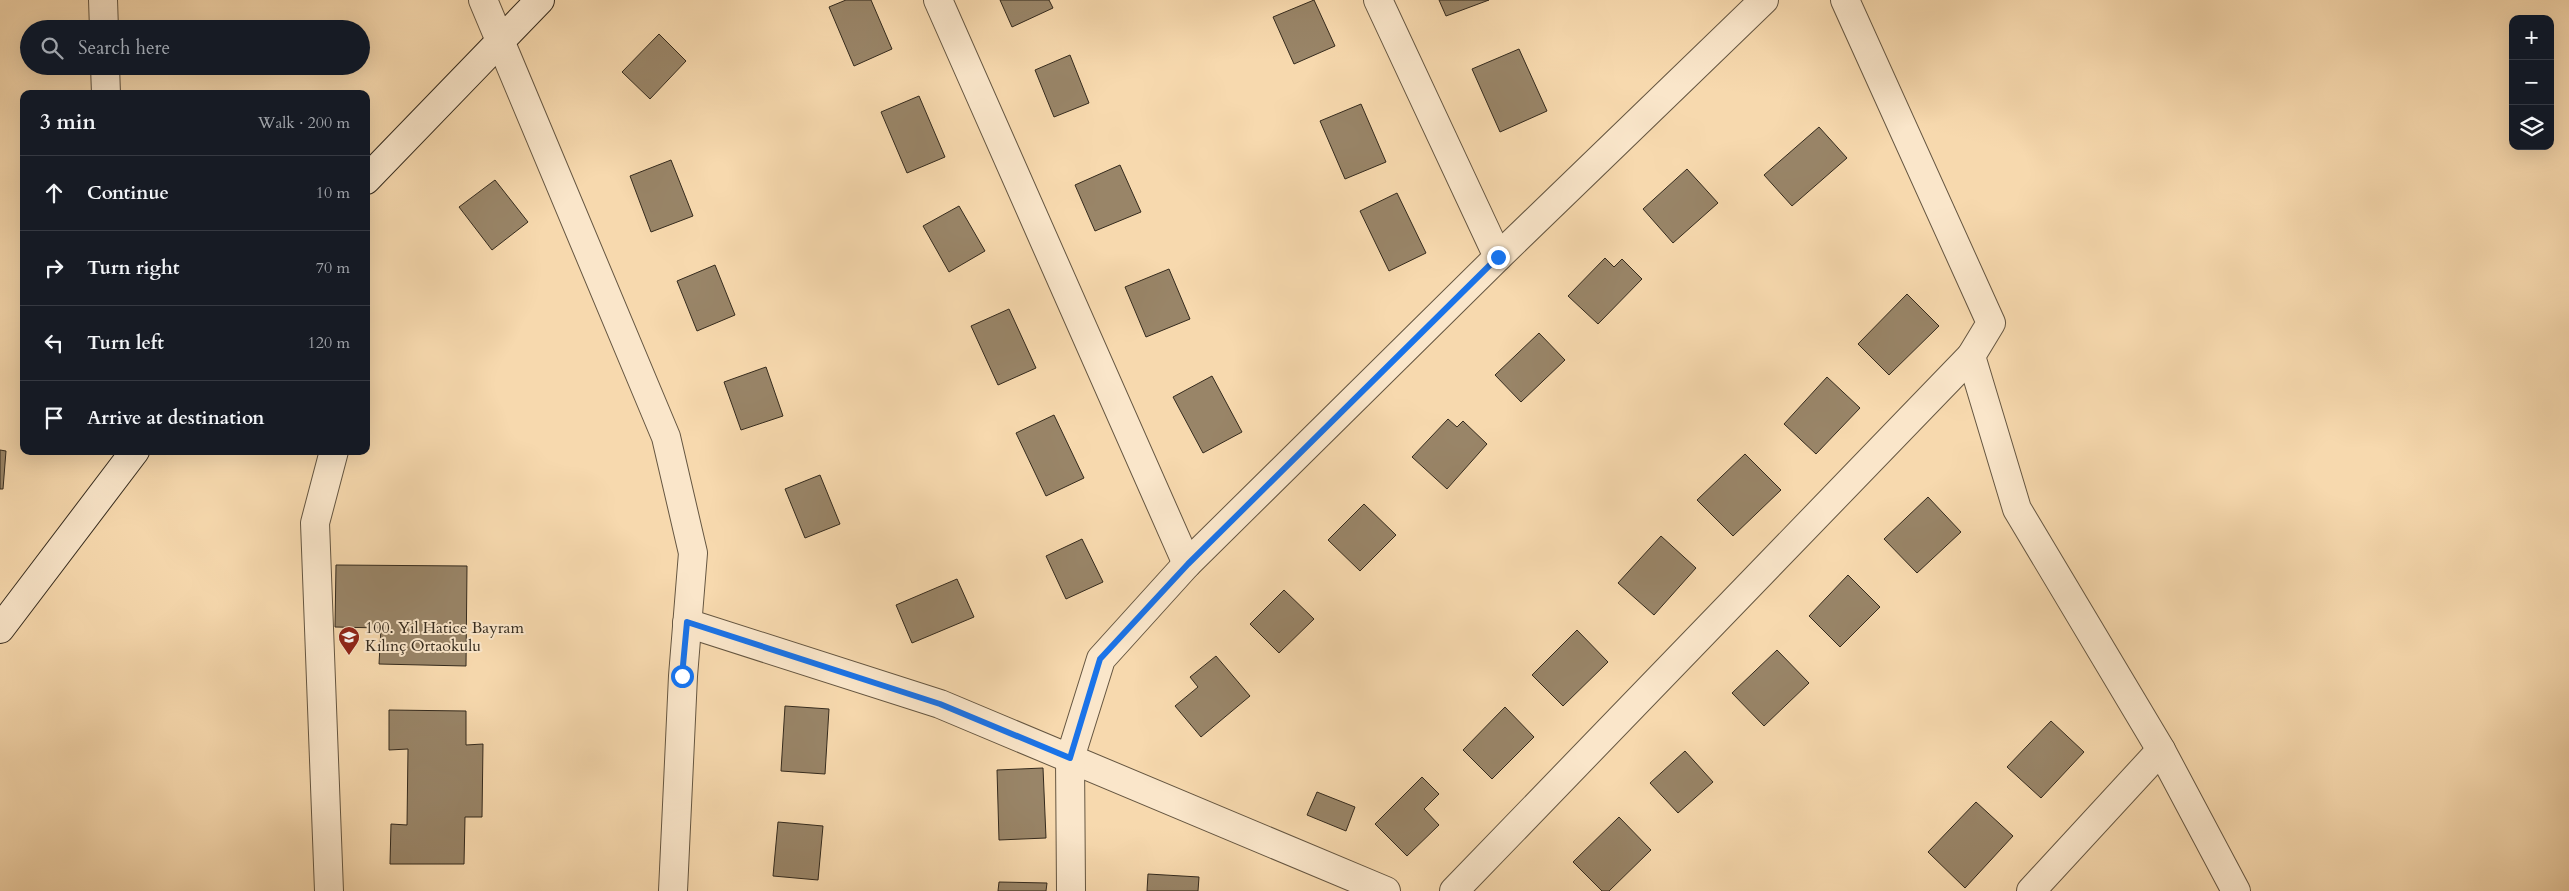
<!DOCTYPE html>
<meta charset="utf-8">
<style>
body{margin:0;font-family:Cardo,serif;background:#242831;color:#f1f3f6}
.controls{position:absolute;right:15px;top:15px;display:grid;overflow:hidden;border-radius:10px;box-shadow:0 5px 20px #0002}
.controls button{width:45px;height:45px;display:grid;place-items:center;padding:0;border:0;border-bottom:1px solid #363941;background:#171b24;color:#f1f3f6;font:25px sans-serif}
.stop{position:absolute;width:15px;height:15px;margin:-11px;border:4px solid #1a73e8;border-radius:50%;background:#fff}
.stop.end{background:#1a73e8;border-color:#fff;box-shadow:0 1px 5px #0008}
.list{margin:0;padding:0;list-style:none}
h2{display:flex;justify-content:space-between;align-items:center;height:65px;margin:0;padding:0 20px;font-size:21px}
h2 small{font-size:16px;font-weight:400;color:#9ea1a6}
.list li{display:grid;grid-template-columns:32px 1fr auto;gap:15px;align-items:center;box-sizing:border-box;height:75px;padding:0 20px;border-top:1px solid #363941}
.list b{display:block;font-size:19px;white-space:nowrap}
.list em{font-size:16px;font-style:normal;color:#9ea1a6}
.icon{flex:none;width:28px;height:28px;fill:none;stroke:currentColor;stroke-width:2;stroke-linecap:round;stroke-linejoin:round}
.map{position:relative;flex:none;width:2569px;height:891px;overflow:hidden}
.search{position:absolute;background:#171b24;box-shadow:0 5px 20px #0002;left:20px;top:20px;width:350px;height:55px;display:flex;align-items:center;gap:12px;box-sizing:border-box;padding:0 18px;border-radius:28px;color:#9ea1a6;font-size:19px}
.panel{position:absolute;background:#171b24;box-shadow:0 5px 20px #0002;left:20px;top:90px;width:350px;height:365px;border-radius:10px}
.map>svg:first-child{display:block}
.building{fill:#998568;stroke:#342a1d}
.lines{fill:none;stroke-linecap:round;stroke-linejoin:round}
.street-casing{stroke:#655641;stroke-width:30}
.secondary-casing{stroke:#342a1d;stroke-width:30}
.street{stroke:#fae6ca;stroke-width:28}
.secondary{stroke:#fae6ca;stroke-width:28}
.route{stroke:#1a73e8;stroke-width:6}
.labels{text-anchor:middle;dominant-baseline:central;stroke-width:4;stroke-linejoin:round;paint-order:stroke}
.poi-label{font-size:16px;fill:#342a1d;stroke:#fae6ca;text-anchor:start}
</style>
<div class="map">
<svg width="2569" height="891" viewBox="0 0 2569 891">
<rect width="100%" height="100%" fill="#f7d9ae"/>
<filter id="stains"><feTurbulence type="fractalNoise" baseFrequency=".004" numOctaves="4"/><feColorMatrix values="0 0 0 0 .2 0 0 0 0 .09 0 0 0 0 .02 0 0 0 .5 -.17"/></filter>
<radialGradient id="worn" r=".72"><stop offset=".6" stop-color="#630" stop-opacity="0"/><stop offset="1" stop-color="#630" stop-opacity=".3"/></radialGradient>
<g class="building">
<polygon points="846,0 871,0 892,49 854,66 829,7"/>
<polygon points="1000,0 1049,0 1053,8 1012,27"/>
<polygon points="1314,0 1335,46 1294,64 1273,17"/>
<polygon points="1439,0 1489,0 1446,16"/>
<polygon points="659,34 686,61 650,99 622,72"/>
<polygon points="1519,49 1547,111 1500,132 1472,69"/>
<polygon points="1070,55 1089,103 1054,117 1035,70"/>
<polygon points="919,96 945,157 907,173 881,112"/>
<polygon points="1361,104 1386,162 1345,179 1320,121"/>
<polygon points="1819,127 1847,158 1792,206 1764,175"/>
<polygon points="671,160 693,216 651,232 630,176"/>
<polygon points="1120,165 1141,212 1095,231 1075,185"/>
<polygon points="1687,169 1718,203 1673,243 1643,209"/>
<polygon points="495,180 528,222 492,250 459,207"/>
<polygon points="1397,193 1426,253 1389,271 1360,211"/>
<polygon points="959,206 985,251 949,272 923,226"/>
<polygon points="1605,258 1614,267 1622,259 1642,279 1598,324 1568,296"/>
<polygon points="715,265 735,315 697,331 677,281"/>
<polygon points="1169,269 1190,319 1146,337 1125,287"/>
<polygon points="1907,294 1939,326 1889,375 1858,344"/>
<polygon points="1009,309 1036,368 998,385 971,326"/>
<polygon points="1539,333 1565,360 1521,402 1495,375"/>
<polygon points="766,367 783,416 741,430 724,382"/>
<polygon points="1212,376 1242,432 1203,453 1173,397"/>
<polygon points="1827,377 1860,408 1816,454 1784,424"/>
<polygon points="1054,415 1084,478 1046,496 1016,433"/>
<polygon points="1448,419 1457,427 1463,421 1487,444 1447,489 1412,457"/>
<polygon points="0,450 6,451 3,489 0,489"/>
<polygon points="1745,454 1781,490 1733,536 1697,500"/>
<polygon points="820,475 840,524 805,538 785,489"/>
<polygon points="1928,497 1961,532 1917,573 1884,539"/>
<polygon points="1364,504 1396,535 1360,571 1328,540"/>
<polygon points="1661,536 1696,568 1654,615 1618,583"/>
<polygon points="1082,539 1103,582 1066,599 1046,556"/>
<polygon points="336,565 467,566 466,666 379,664 381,628 335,627"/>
<polygon points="1848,575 1880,607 1840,647 1809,616"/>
<polygon points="957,579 974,617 912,643 896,605"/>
<polygon points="1284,590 1314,619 1279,653 1250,624"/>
<polygon points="1577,630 1608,662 1563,706 1532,675"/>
<polygon points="1777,650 1809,683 1764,726 1732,693"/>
<polygon points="1216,656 1250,696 1201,737 1175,706 1198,687 1190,677"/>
<polygon points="785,706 829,709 825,774 781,771"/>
<polygon points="1505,707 1534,737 1492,779 1463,750"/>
<polygon points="389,710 466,711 466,745 483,744 482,817 465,817 464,864 390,864 391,824 407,825 408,749 389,750"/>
<polygon points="2051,721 2084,752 2041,798 2007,767"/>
<polygon points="1685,751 1713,782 1678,813 1650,783"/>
<polygon points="1043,768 1046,838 999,840 997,770"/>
<polygon points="1422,777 1439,794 1424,809 1439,825 1407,856 1375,824"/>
<polygon points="1317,792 1355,807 1346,831 1307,815"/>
<polygon points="1976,802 2013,836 1965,888 1928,852"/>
<polygon points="1619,817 1651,850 1609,891 1602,891 1573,862"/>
<polygon points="778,822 823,826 818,880 773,876"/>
<polygon points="1148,874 1199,877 1198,891 1147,891"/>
<polygon points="999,882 1047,883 1046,891 998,891"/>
</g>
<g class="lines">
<g class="street-casing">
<g id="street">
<polyline points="103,0 104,29"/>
<polyline points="483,0 666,437 693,553 683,676 673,891"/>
<polyline points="938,0 1187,564"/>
<polyline points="1378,0 1498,257"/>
<polyline points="1845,0 1991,323 1971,356 2017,509 2161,750 2236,891"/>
<polyline points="105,66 106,94"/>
<polyline points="687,623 940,704 1386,891"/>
<polyline points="329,891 315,523 334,451"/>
<polyline points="1071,891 1070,758 1101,659 1187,564 1498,257 1764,0"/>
<polyline points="1454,891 1971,356"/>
<polyline points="2031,891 2161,750"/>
</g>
</g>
<g class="secondary-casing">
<g id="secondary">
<polyline points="366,180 540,0"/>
<polyline points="0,629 135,451"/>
</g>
</g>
<use href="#street" class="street"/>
<use href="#secondary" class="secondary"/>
</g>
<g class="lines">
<polyline class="route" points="682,676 687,622 940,704 1070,758 1100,659 1188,564 1498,257"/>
</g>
<defs>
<g id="school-pin" transform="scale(1.125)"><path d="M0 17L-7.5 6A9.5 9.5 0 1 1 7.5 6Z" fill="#8f2418" stroke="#fae6ca"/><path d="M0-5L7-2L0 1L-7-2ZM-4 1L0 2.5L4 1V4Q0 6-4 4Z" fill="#fff"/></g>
</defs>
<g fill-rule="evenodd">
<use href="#school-pin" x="349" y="637"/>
</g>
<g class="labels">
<g class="poi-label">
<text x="365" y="628">100. Yıl Hatice Bayram<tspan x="365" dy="18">Kılınç Ortaokulu</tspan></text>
</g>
</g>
<rect width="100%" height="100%" filter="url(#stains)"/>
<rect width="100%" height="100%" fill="url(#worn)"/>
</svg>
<div class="controls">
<button>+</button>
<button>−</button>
<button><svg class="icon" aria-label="layers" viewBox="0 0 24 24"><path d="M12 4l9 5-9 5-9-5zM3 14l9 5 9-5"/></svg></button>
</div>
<div class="stop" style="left:682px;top:676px"></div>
<div class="stop end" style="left:1498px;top:257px"></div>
<div class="search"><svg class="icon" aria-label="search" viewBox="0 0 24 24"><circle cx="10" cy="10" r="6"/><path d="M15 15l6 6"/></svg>Search here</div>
<section class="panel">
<h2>3 min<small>Walk · 200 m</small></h2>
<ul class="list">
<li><svg class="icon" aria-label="ahead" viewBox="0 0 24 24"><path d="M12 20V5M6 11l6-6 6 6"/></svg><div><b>Continue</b></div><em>10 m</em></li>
<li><svg class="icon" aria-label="right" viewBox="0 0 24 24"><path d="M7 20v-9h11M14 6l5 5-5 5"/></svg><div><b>Turn right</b></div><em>70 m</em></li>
<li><svg class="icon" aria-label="left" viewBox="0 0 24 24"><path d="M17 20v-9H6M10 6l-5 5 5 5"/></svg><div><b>Turn left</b></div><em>120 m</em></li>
<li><svg class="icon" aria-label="arrive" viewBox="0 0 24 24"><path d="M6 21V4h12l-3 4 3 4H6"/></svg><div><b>Arrive at destination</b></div></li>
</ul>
</section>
</div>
